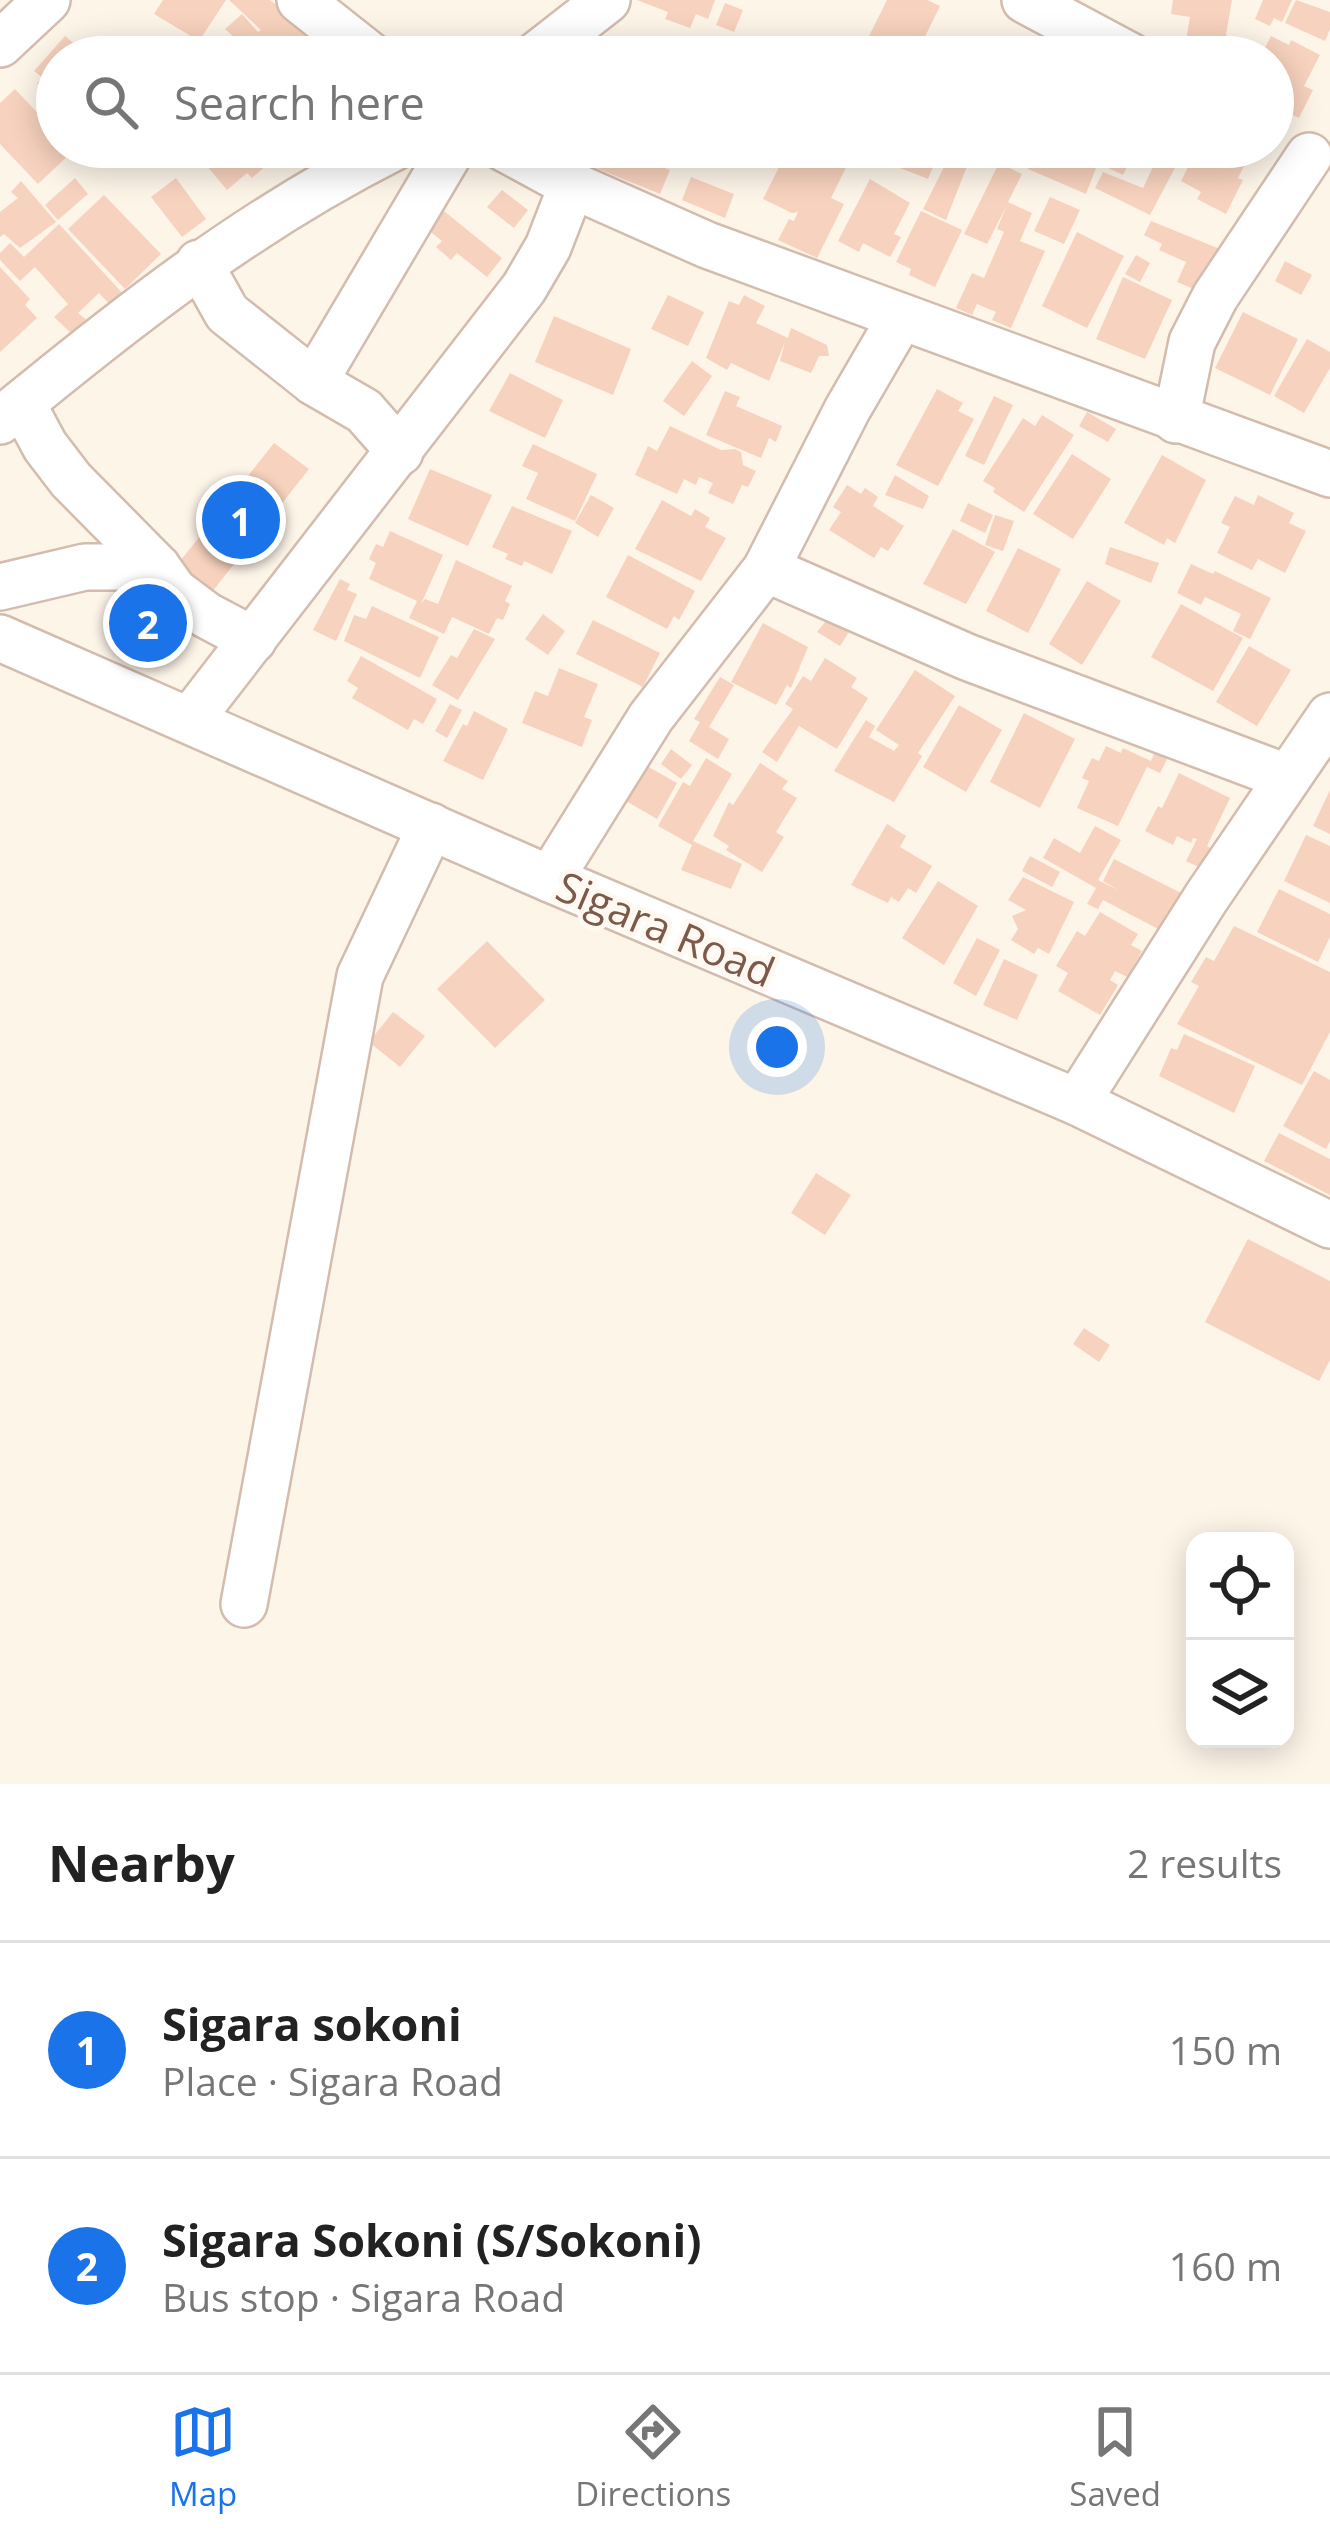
<!DOCTYPE html>
<meta charset="utf-8">
<style>
body{margin:0;font-family:"Open Sans",sans-serif;background:#f6f6f6;color:#222}
.controls{position:absolute;right:36px;bottom:36px;display:grid;overflow:hidden;border-radius:24px;box-shadow:0 6px 30px #0003}
.controls button{width:108px;height:108px;display:grid;place-items:center;padding:0;border:0;border-bottom:3px solid #e0e0e0;background:#fff;color:#222;font:60px sans-serif}
.you{position:absolute;left:777px;top:1047px;width:42px;height:42px;margin:-30px;border:9px solid #fff;border-radius:50%;background:#1a73e8;box-shadow:0 0 0 18px #1a73e833}
.badge{display:grid;place-items:center;width:78px;height:78px;border-radius:50%;background:#1a73e8;color:#fff;font-size:39px;font-weight:700}
.pin{position:absolute;translate:-50% -50%;border:6px solid #fff;box-shadow:0 3px 12px #0006}
.list{margin:0;padding:0;list-style:none}
h2{display:flex;justify-content:space-between;align-items:center;height:156px;margin:0;padding:0 48px;font-size:51px}
h2 small{font-size:39px;font-weight:400;color:#767676}
.list li{display:grid;grid-template-columns:78px 1fr auto;gap:36px;align-items:center;box-sizing:border-box;height:216px;padding:0 48px;border-top:3px solid #e0e0e0}
.list b{display:block;font-size:45px;white-space:nowrap}
.list p{margin:0;font-size:39px;white-space:nowrap;color:#767676}
.list em{font-size:39px;font-style:normal;color:#767676}
.icon{flex:none;width:66px;height:66px;fill:none;stroke:currentColor;stroke-width:2;stroke-linecap:round;stroke-linejoin:round}
.map{position:relative;flex:none;width:1330px;height:1784px;overflow:hidden}
.search{position:absolute;background:#fff;box-shadow:0 6px 30px #0003;left:36px;right:36px;top:36px;height:132px;display:flex;align-items:center;gap:30px;box-sizing:border-box;padding:0 42px;border-radius:66px;color:#767676;font-size:45px}
.sheet{height:588px;background:#fff}
nav{display:flex;justify-content:space-around;align-items:center;box-sizing:border-box;height:168px;border-top:3px solid #e0e0e0;background:#fff;font-size:33px;color:#767676}
nav a{display:grid;justify-items:center;gap:6px}
nav .on{color:#1a73e8}
.map>svg:first-child{display:block}
.building{fill:#f7d2be}
.lines{fill:none;stroke-linecap:round;stroke-linejoin:round}
.minor-casing{stroke:#d3bcad;stroke-width:50}
.minor{stroke:#fff;stroke-width:45}
.labels{text-anchor:middle;dominant-baseline:central;stroke-width:10;stroke-linejoin:round;paint-order:stroke}
.street-label{font-size:42px;fill:#7d5949;stroke:#fff9f2}
</style>
<div class="map">
<svg width="1330" height="1784" viewBox="0 0 1330 1784">
<rect width="100%" height="100%" fill="#fef5e9"/>
<g class="building">
<polygon points="163,0 226,0 199,41 154,14"/>
<polygon points="229,0 270,0 328,48 320,57 300,57 284,44 267,57 255,57 225,29 242,14 258,32 261,30"/>
<polygon points="637,0 715,0 708,19 696,14 690,28 665,19 668,12"/>
<polygon points="887,0 927,0 940,6 915,57 870,57 861,52"/>
<polygon points="1173,0 1232,0 1224,47 1186,40 1190,17 1171,14"/>
<polygon points="1263,0 1292,0 1282,22 1274,18 1270,26 1255,19"/>
<polygon points="1296,0 1330,12 1330,29 1325,41 1285,23"/>
<polygon points="725,3 743,10 734,32 716,25"/>
<polygon points="65,36 90,57 57,57 57,103 37,83 43,78 34,71"/>
<polygon points="1271,36 1289,45 1291,40 1320,55 1304,86 1313,90 1299,118 1273,105 1273,57 1260,57"/>
<polygon points="15,89 45,121 41,125 50,135 54,131 57,134 57,147 73,151 38,184 0,144 0,103"/>
<polygon points="118,147 150,147 125,167 113,151"/>
<polygon points="191,147 267,147 259,153 268,164 252,178 247,173 227,190"/>
<polygon points="545,147 613,147 670,170 660,194"/>
<polygon points="801,147 855,149 831,198 844,204 817,258 778,240 789,219 794,221 798,212 792,213 763,199 785,155 795,159"/>
<polygon points="897,147 941,147 928,179 890,164"/>
<polygon points="975,147 1028,147 1019,167"/>
<polygon points="1038,147 1062,147 1096,168 1086,194 1028,169"/>
<polygon points="1113,147 1137,147 1123,175 1104,166"/>
<polygon points="1146,147 1186,147 1150,215 1095,188 1103,172 1143,188 1159,154"/>
<polygon points="1198,147 1230,147 1227,152 1246,162 1238,178 1243,180 1226,214 1197,199 1201,192 1181,181"/>
<polygon points="953,149 971,156 946,220 923,209"/>
<polygon points="999,163 1022,174 1008,202 1032,213 1020,241 1045,251 1011,328 992,320 996,312 977,304 972,315 956,308 972,273 984,278 1004,232 997,229 1006,207 987,244 964,234"/>
<polygon points="691,177 734,194 725,218 682,200"/>
<polygon points="75,178 88,194 58,220 45,205"/>
<polygon points="176,178 206,219 182,237 151,197"/>
<polygon points="870,179 910,203 894,234 901,237 890,257 863,243 859,252 838,241"/>
<polygon points="21,181 56,222 20,248 4,234 0,237 0,212 18,198 11,192"/>
<polygon points="502,190 528,210 514,228 487,207"/>
<polygon points="104,195 161,254 125,289 68,229"/>
<polygon points="1050,197 1080,210 1064,244 1034,231"/>
<polygon points="439,207 502,258 487,277 457,253 451,260 436,247 442,241 423,226"/>
<polygon points="921,211 962,230 935,287 909,275 911,269 896,262"/>
<polygon points="1151,221 1220,249 1201,292 1177,282 1186,262 1159,250 1162,244 1144,235"/>
<polygon points="59,224 125,296 113,308 99,293 78,313 88,321 74,336 54,317 68,304 35,267 20,281 0,260 0,253 10,243 24,257"/>
<polygon points="1077,232 1124,256 1087,328 1042,306"/>
<polygon points="1136,255 1150,263 1140,282 1125,274"/>
<polygon points="1285,261 1312,275 1301,295 1275,281"/>
<polygon points="0,267 30,299 25,305 37,318 0,352"/>
<polygon points="1123,277 1172,300 1145,359 1096,339"/>
<polygon points="668,295 704,312 688,346 651,329"/>
<polygon points="744,295 765,306 756,323 788,338 791,328 827,345 829,356 819,356 811,373 780,361 785,342 769,381 731,363 727,370 706,358 729,301 739,305"/>
<polygon points="1243,312 1298,339 1270,395 1215,368"/>
<polygon points="554,316 631,349 613,395 535,362"/>
<polygon points="1307,339 1330,352 1330,368 1304,413 1274,396"/>
<polygon points="692,361 712,376 684,416 663,401"/>
<polygon points="510,373 563,400 545,438 489,411"/>
<polygon points="937,389 963,403 958,411 974,419 938,486 896,465"/>
<polygon points="725,391 740,397 736,406 782,426 776,442 769,438 761,458 706,435"/>
<polygon points="994,396 1013,405 984,465 965,456"/>
<polygon points="1087,412 1116,429 1108,442 1079,426"/>
<polygon points="1042,415 1074,435 1024,512 993,492 995,488 983,481 1023,418 1035,426"/>
<polygon points="670,426 721,450 735,449 741,452 743,465 756,471 748,487 742,485 733,504 708,493 713,483 699,477 696,485 684,479 677,494 635,475 648,446 657,451"/>
<polygon points="274,443 309,469 208,597 173,570"/>
<polygon points="533,444 597,474 575,521 526,499 538,473 522,466"/>
<polygon points="1072,454 1111,479 1073,539 1033,514"/>
<polygon points="1162,455 1206,480 1175,543 1167,538 1164,545 1124,523"/>
<polygon points="430,469 492,495 468,546 408,519"/>
<polygon points="895,475 929,496 923,509 885,495"/>
<polygon points="847,485 861,494 865,488 878,497 873,506 904,526 888,551 881,547 874,558 829,530 841,512 833,507"/>
<polygon points="591,495 614,508 598,537 575,523"/>
<polygon points="1258,495 1294,513 1289,523 1306,531 1285,573 1258,559 1252,570 1217,553 1230,527 1221,523 1235,496 1254,505"/>
<polygon points="662,500 691,516 695,509 710,518 705,527 726,538 701,581 635,549"/>
<polygon points="968,503 993,515 985,533 960,521"/>
<polygon points="512,506 572,531 552,574 524,561 522,566 505,559 508,554 492,547"/>
<polygon points="995,515 1014,521 1003,551 985,545"/>
<polygon points="953,529 995,552 966,604 923,584"/>
<polygon points="390,531 443,555 421,604 425,599 438,604 456,560 512,586 505,601 510,604 503,620 497,618 489,634 452,617 444,634 409,618 417,601 369,579 376,563 369,559 376,544 383,547"/>
<polygon points="1110,547 1159,563 1151,583 1105,564"/>
<polygon points="1018,548 1061,569 1028,633 986,611"/>
<polygon points="628,555 695,591 679,620 674,616 667,629 606,597"/>
<polygon points="1191,564 1213,574 1215,571 1271,598 1250,639 1233,631 1241,614 1205,597 1201,605 1177,593"/>
<polygon points="340,579 350,584 347,590 357,594 336,641 313,630"/>
<polygon points="1087,581 1121,601 1082,665 1049,644"/>
<polygon points="1181,604 1243,638 1213,691 1151,657"/>
<polygon points="372,606 439,637 420,678 344,641 354,615 366,619"/>
<polygon points="543,614 565,631 548,655 525,639"/>
<polygon points="830,616 851,629 840,646 817,632"/>
<polygon points="593,620 660,653 643,687 576,654"/>
<polygon points="763,623 808,647 791,688 787,685 776,705 731,682"/>
<polygon points="474,629 495,639 458,700 432,685 451,655 457,658"/>
<polygon points="1249,646 1291,670 1257,726 1216,702"/>
<polygon points="361,656 437,699 423,724 414,719 408,730 352,698 358,688 347,681"/>
<polygon points="825,658 857,678 851,687 868,698 837,749 799,726 777,762 762,752 793,709 785,704 803,676 811,681"/>
<polygon points="559,668 598,684 584,717 592,720 582,747 522,723 535,691 548,696"/>
<polygon points="915,670 955,696 918,753 922,756 894,802 834,771 866,720 875,726 869,737 894,751 899,745 876,730"/>
<polygon points="720,677 734,685 709,727 729,739 718,759 689,741 700,722 694,719"/>
<polygon points="450,704 462,710 447,738 435,731"/>
<polygon points="959,705 1002,730 966,792 923,767"/>
<polygon points="474,711 508,729 483,780 443,761 463,724 467,726"/>
<polygon points="1024,713 1075,739 1040,808 990,782"/>
<polygon points="1158,745 1171,751 1160,773 1147,767 1118,826 1077,808 1089,781 1082,778 1092,758 1099,761 1106,746 1121,753 1123,748 1151,761"/>
<polygon points="671,749 692,765 681,779 661,764"/>
<polygon points="706,758 732,774 693,841 742,864 731,889 681,870 692,845 658,826 683,782 690,786"/>
<polygon points="760,763 788,781 782,789 797,798 776,832 784,837 762,872 726,850 729,846 713,836 729,802 733,805"/>
<polygon points="647,766 677,783 657,819 626,801"/>
<polygon points="1179,773 1230,798 1207,846 1216,851 1207,871 1186,861 1197,839 1193,838 1191,843 1177,836 1173,845 1145,831 1158,806 1162,808"/>
<polygon points="1330,790 1330,834 1313,826"/>
<polygon points="887,824 906,836 900,847 932,866 916,893 908,888 899,902 891,897 888,903 851,885"/>
<polygon points="1095,826 1121,840 1098,880 1118,890 1103,881 1114,859 1181,893 1160,930 1103,900 1098,909 1087,904 1096,888 1043,858 1054,838 1080,853"/>
<polygon points="1306,835 1330,846 1330,903 1284,881"/>
<polygon points="1030,856 1060,872 1052,887 1022,871"/>
<polygon points="1023,877 1074,902 1049,954 1038,948 1034,954 1011,940 1018,929 1012,916 1026,910 1008,900"/>
<polygon points="938,881 978,906 944,965 902,938"/>
<polygon points="1279,889 1330,914 1330,937 1318,962 1257,932"/>
<polygon points="1100,912 1138,934 1131,945 1142,951 1127,977 1115,971 1110,980 1118,985 1100,1015 1058,991 1068,973 1056,966 1077,931 1085,936"/>
<polygon points="1234,926 1330,972 1330,1032 1302,1085 1177,1024 1199,986 1191,982 1206,957 1214,961"/>
<polygon points="977,938 1000,950 976,996 953,983"/>
<polygon points="487,941 545,1000 495,1048 437,989"/>
<polygon points="1004,959 1038,975 1017,1020 983,1005"/>
<polygon points="393,1012 425,1036 400,1067 369,1042"/>
<polygon points="1184,1034 1255,1066 1234,1113 1159,1076 1171,1048 1177,1050"/>
<polygon points="1314,1071 1330,1080 1330,1141 1326,1149 1283,1126"/>
<polygon points="1279,1133 1330,1159 1330,1195 1264,1161"/>
<polygon points="816,1173 851,1195 825,1235 791,1213"/>
<polygon points="1248,1239 1330,1281 1330,1360 1319,1381 1205,1322"/>
<polygon points="1084,1328 1110,1345 1099,1362 1073,1344"/>
</g>
<g class="lines">
<g class="minor-casing">
<g id="minor">
<polyline points="300,0 372,57"/>
<polyline points="1025,0 1132,57"/>
<polyline points="0,44 47,0"/>
<polyline points="534,57 607,0"/>
<polyline points="502,147 572,185 707,245 1330,474"/>
<polyline points="199,263 227,313 314,382 364,411 400,452"/>
<polyline points="314,382 453,147"/>
<polyline points="22,403 45,446 71,480 157,567 174,591 206,615 253,640"/>
<polyline points="1176,420 1192,342 1215,297 1309,156"/>
<path d="M0 421C126 317 248 221 395 147"/>
<polyline points="766,569 967,657 1286,777"/>
<polyline points="0,587 85,567 157,567"/>
<polyline points="0,638 550,879 1077,1102 1330,1225"/>
<polyline points="190,720 524,288 548,247 572,185"/>
<polyline points="550,879 651,717 766,569 847,410 901,317"/>
<polyline points="1077,1102 1206,898 1330,716"/>
<polyline points="244,1604 360,976 431,826"/>
</g>
</g>
<use href="#minor" class="minor"/>
</g>
<g class="labels">
<g class="street-label">
<text transform="translate(666 928) rotate(23)">Sigara Road</text>
</g>
</g>
</svg>
<div class="controls">
<button><svg class="icon" aria-label="locate" viewBox="0 0 24 24"><circle cx="12" cy="12" r="6"/><path d="M12 2v4M12 18v4M2 12h4M18 12h4"/></svg></button>
<button><svg class="icon" aria-label="layers" viewBox="0 0 24 24"><path d="M12 4l9 5-9 5-9-5zM3 14l9 5 9-5"/></svg></button>
</div>
<div class="you"></div>
<div class="pin badge" style="left:241px;top:520px">1</div>
<div class="pin badge" style="left:148px;top:623px">2</div>
<div class="search"><svg class="icon" aria-label="search" viewBox="0 0 24 24"><circle cx="10" cy="10" r="6"/><path d="M15 15l6 6"/></svg>Search here</div>
</div>
<section class="sheet">
<h2>Nearby<small>2 results</small></h2>
<ul class="list">
<li><span class="badge">1</span><div><b>Sigara sokoni</b><p>Place · Sigara Road</p></div><em>150 m</em></li>
<li><span class="badge">2</span><div><b>Sigara Sokoni (S/Sokoni)</b><p>Bus stop · Sigara Road</p></div><em>160 m</em></li>
</ul>
</section>
<nav>
<a class="on"><svg class="icon" aria-label="map" viewBox="0 0 24 24"><path d="M3 6l6-2 6 2 6-2v14l-6 2-6-2-6 2zM9 4v14M15 6v14"/></svg>Map</a>
<a><svg class="icon" aria-label="directions" viewBox="0 0 24 24"><path d="M12 3l9 9-9 9-9-9zM9 14v-3h6M13 9l2 2-2 2"/></svg>Directions</a>
<a><svg class="icon" aria-label="saved" viewBox="0 0 24 24"><path d="M7 4h10v16l-5-4-5 4z"/></svg>Saved</a>
</nav>
